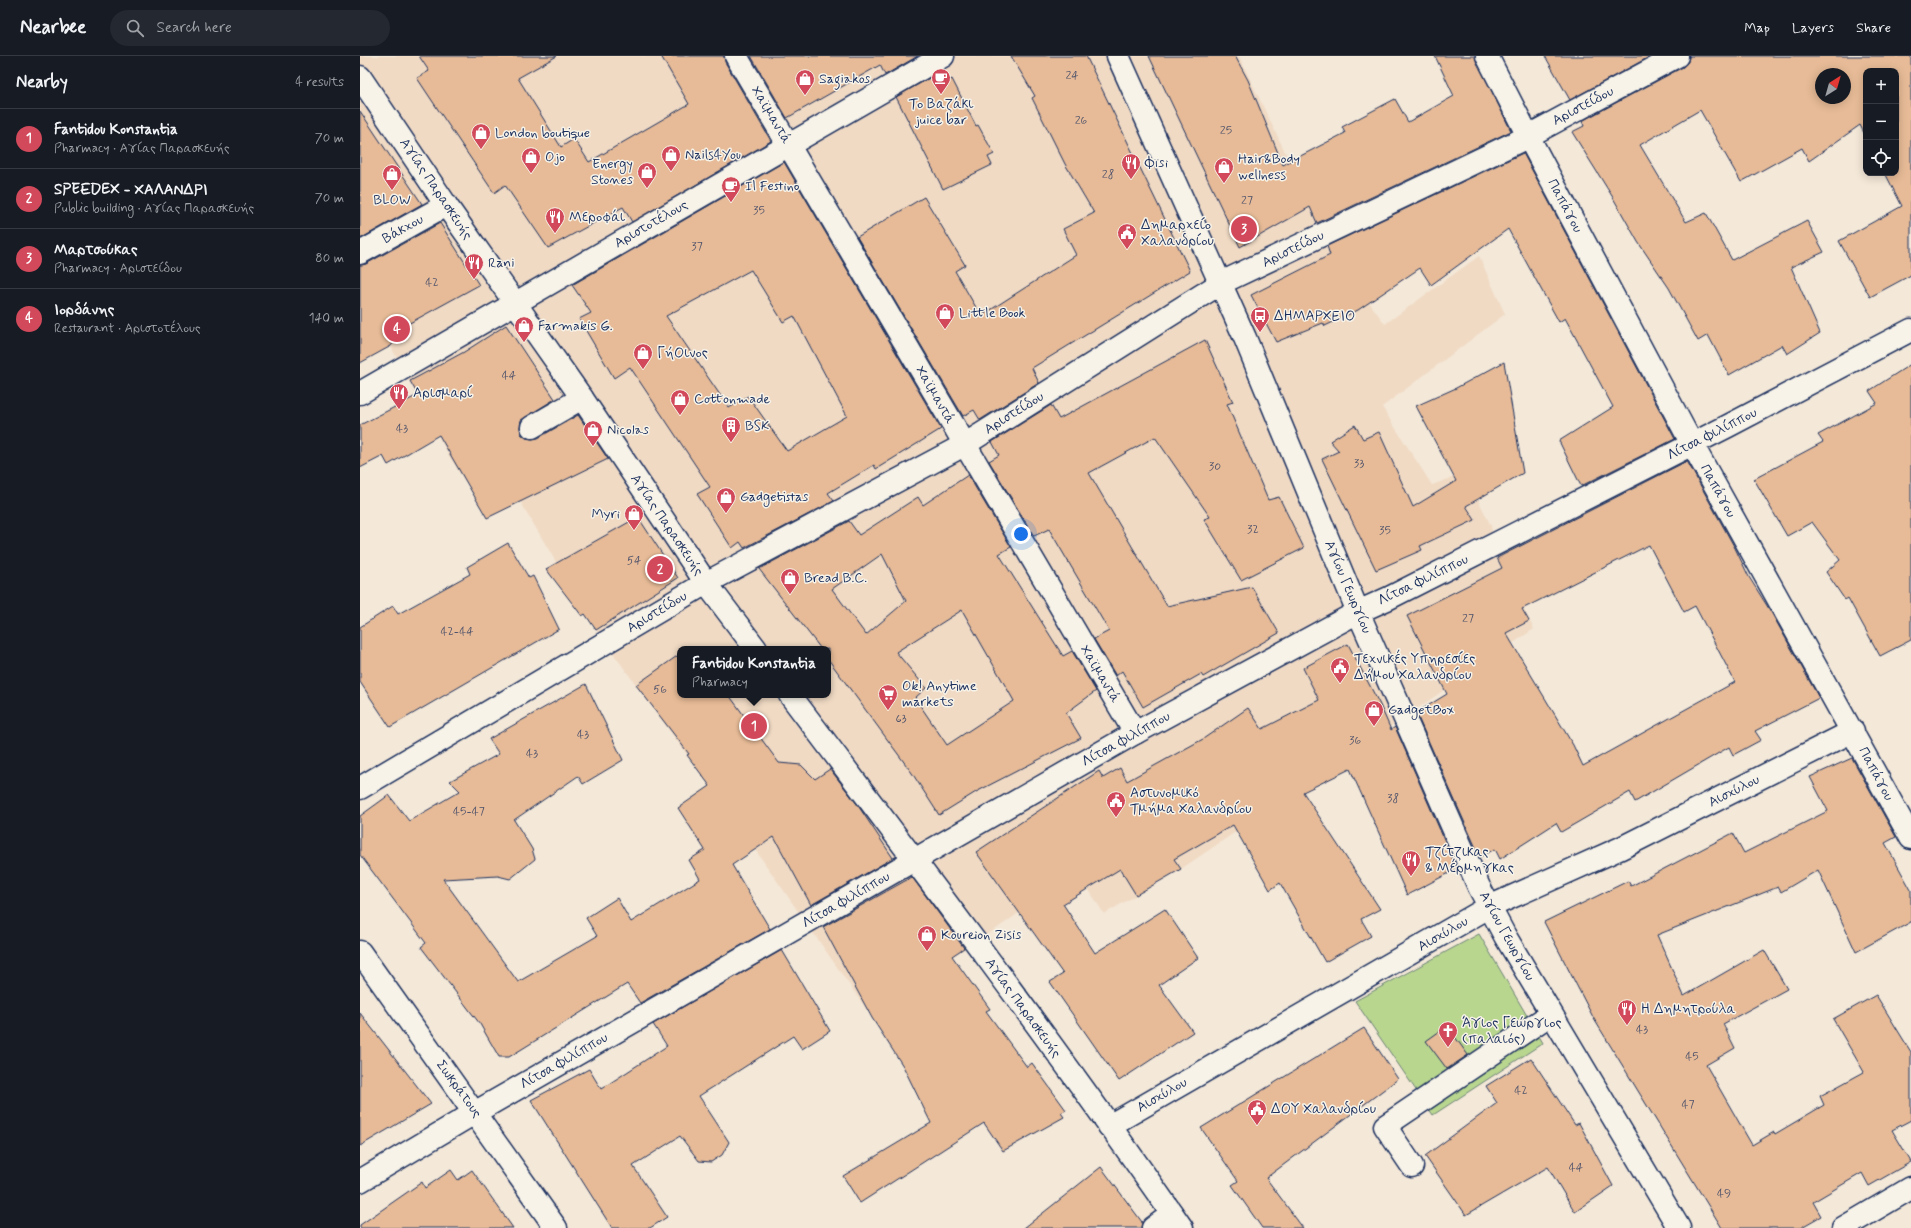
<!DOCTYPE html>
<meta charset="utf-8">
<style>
body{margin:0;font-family:Mynerve,sans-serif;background:#242831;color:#f1f3f6}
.controls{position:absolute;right:12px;top:12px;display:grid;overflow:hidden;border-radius:8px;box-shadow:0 2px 10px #0003}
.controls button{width:36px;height:36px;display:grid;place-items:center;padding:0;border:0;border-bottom:1px solid #363941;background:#171b24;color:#f1f3f6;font:20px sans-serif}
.compass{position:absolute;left:1455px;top:12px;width:36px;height:36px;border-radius:50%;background:#171b24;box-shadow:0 2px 10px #0003;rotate:37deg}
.you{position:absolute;left:661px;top:478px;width:14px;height:14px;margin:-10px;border:3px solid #fff;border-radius:50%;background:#1a73e8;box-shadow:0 0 0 6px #1a73e833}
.badge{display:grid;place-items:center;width:26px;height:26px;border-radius:50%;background:#d1495b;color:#fff;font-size:13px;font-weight:700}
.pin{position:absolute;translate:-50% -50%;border:2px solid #fff;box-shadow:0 1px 4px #0006}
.popup{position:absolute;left:317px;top:590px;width:154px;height:52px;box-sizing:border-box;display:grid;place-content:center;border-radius:8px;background:#171b24;filter:drop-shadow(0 1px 3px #0005);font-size:13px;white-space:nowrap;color:#9ea1a6}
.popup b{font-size:15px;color:#f1f3f6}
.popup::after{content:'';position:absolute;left:50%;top:100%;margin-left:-8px;border:8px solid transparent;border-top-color:#171b24}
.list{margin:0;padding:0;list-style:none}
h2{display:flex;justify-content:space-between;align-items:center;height:52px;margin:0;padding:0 16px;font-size:17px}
h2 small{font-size:13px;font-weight:400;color:#9ea1a6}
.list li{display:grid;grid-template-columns:26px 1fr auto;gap:12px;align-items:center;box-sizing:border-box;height:60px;padding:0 16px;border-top:1px solid #363941}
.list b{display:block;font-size:15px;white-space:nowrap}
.list p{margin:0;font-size:13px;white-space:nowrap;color:#9ea1a6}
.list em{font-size:13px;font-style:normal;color:#9ea1a6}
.icon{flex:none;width:22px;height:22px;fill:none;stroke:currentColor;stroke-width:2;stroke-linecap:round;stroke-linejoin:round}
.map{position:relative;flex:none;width:1551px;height:1172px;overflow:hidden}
header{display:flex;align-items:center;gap:24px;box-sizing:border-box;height:56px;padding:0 20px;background:#171b24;border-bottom:1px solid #363941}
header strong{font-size:19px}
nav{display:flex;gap:22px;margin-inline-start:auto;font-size:14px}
.search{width:280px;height:36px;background:#242831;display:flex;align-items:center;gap:10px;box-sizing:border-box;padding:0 14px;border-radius:22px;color:#9ea1a6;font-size:15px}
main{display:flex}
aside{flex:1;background:#171b24}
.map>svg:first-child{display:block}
.built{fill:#f0dac4;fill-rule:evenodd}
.green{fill:#b9d68f;stroke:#6a8276}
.building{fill:#e7bb97;stroke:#1b2f5e;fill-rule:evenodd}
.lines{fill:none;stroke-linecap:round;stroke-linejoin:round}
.street-casing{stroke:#1b2f5e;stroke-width:25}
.secondary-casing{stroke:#1b2f5e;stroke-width:25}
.street{stroke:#f7f3e8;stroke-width:22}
.secondary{stroke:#f7f3e8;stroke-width:22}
.labels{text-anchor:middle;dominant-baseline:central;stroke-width:3;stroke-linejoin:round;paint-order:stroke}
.number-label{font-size:12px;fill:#4e526c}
.poi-label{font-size:14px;fill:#1b2f5e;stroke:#f7f3e8;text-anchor:start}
.street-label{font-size:14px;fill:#1b2f5e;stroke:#f7f3e8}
</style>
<header>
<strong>Nearbee</strong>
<div class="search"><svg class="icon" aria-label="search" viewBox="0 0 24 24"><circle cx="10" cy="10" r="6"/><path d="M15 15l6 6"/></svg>Search here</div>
<nav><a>Map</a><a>Layers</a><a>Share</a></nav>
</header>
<main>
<aside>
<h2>Nearby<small>4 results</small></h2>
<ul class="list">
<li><span class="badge">1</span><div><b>Fantidou Konstantia</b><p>Pharmacy · Αγίας Παρασκευής</p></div><em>70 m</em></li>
<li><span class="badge">2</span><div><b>SPEEDEX - ΧΑΛΑΝΔΡΙ</b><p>Public building · Αγίας Παρασκευής</p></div><em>70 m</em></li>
<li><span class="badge">3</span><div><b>Μαρτσούκας</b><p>Pharmacy · Αριστείδου</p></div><em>80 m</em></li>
<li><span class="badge">4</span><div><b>Ιορδάνης</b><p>Restaurant · Αριστοτέλους</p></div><em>140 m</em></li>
</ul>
</aside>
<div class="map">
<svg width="1551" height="1172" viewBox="0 0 1551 1172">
<rect width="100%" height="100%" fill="#f4e8d8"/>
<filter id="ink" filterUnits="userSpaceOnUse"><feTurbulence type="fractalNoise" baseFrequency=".025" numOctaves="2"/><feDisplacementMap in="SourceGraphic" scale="8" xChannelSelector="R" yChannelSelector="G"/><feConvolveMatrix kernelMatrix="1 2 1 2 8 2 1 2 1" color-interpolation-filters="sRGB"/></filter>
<g filter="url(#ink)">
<path class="built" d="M0 0H879L974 198 1025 268 1119 200 1145 258 1022 351 1072 429 1105 417 1131 470 1137 502 1174 573 821 813 744 858 719 818 693 833 639 871 507 954 380 772 345 795 318 752 350 730 236 574 160 445 113 438 89 400 31 291 18 297 0 270ZM320 593H468V639H320Z"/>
<polygon class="green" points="1119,878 1183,987 1073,1059 995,945"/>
<g class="building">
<polygon points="59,0 197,0 158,22 201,91 214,83 229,106 329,48 301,0 364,0 365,6 411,85 272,166 263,151 188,192 145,129 134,137 85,64 57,22 69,15"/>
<polygon points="391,0 558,0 525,19 520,9 427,62"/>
<polygon points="651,0 726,0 830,215 672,312 679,327 620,364 614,354 603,360 497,181 564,141 605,209 595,215 621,260 716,199 703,173 734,157 705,108 672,42 675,40"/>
<polygon points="789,0 875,0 888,24 923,109 985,77 982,71 1035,43 1048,66 1094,40 1075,0 1115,0 1151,75 957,167 950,151 880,191"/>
<polygon points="1185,0 1291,0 1210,44"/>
<path d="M1329 0H1551V219L1510 241 1479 185 1542 150 1525 117H1536V15H1506V81L1500 69 1449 105 1442 92 1381 126 1340 54 1280 89 1326 166 1346 157 1372 204 1447 165 1464 196 1431 211 1460 277 1427 298 1422 289 1369 319 1348 279 1338 285 1309 232 1278 186 1252 140 1212 76 1224 70 1222 65 1323 11 1328 6ZM1461 18H1485V42H1461Z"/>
<polygon points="573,20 578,31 592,23 616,70 618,69 634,98 628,101 632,109 583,133 536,41"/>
<polygon points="0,55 62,148 0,183"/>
<polygon points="1163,97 1315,383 1221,430 1199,385 1253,351 1205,262 1199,266 1148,173 1071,229 1060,212 998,254 965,270 963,267 916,286 891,239 970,199 967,190"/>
<path d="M424 106 581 373 516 413 514 409 468 437 474 445 384 492 380 486 372 492 337 438 350 431 270 311 254 322 219 263 231 257 212 229ZM391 214 423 266 434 260 487 360 427 395 388 340 369 352 306 260Z"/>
<polygon points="80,167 119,229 46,269 31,290 0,307 0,209 6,208"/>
<polygon points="146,269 195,343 161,364 160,371 161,378 166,382 172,383 178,382 218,359 248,403 127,462 79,379 28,409 23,400 0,412 0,369 58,339 50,325 104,296"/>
<polygon points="845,284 873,346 867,348 908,444 919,441 944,492 881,524 844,463 850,461 795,381 729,417 807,550 892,531 919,577 843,621 841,618 783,651 762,615 756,620 734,583 749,575 689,473 674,480 629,405 639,399 632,386 691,349 699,363"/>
<polygon points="1144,306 1163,417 1106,450 1115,464 1060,490 1062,494 1016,514 962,403 979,395 970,385 995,369 1003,383 1019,376 1053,451 1096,425 1056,350 1096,332"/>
<polygon points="1551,308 1551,584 1520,600 1488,542 1485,544 1466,516 1480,504 1452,466 1427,480 1394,423 1463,386 1458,379 1517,347 1509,335"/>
<path d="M1327 405 1375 492 1389 521 1411 556 1459 642 1395 675 1401 684 1373 699 1369 691 1275 746 1270 736 1201 776 1196 767 1140 803 1135 793 1120 801 1056 657 1087 638 1047 560 1142 512 1137 502ZM1289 489 1324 556 1335 550 1375 626 1223 710 1213 689 1146 577 1169 565 1162 553Z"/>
<path d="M608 419 651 491 639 498 703 600 712 595 736 635 706 657 721 682 616 736 579 759 552 717 468 603V593H461L399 513 489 465 499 479 558 441 563 449ZM522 498 546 545 506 579 472 533ZM602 554 654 645 587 689 555 642 566 632 536 596Z"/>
<polygon points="278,461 318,522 236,574 225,558 222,560 186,513"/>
<polygon points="148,487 169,522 173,520 199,573 30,671 0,626 0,571 33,550 38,558 110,518 107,511"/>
<polygon points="988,588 1020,649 1031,674 1035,671 1097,813 1047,839 990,713 943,736 1020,853 1001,863 1011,880 965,906 920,827 910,834 873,769 814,803 821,813 776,839 760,813 703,848 735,897 805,853 838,902 799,929 833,976 759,1025 690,926 703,918 616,796 739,715 743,722 760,712 767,725 843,683 888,652 902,673 959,644 943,612"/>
<polygon points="320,598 320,639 369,639 419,707 441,709 455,723 470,713 497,748 533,802 451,849 414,781 372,809 410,873 280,947 267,928 149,1001 139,1001 120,968 61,891 66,887 0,799 0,760 29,739 49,765 100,735 90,725 139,698 129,683 226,628 263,704 223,728 218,720 154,764 172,793 175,803 150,823 138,820 83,823 158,926 237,880 226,862 257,842 271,866 340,823 329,804 345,794 318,752 350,730 327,699 329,698 276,629"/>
<polygon points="1492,702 1536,781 1525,787 1551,834 1551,866 1496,896 1458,814 1421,836 1418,831 1297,879 1324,940 1404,894 1427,933 1363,968 1375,992 1346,1009 1392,1089 1414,1076 1415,1078 1464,1049 1460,1040 1504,1016 1473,963 1516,939 1551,996 1551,1064 1532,1074 1551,1106 1509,1130 1502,1117 1453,1146 1461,1160 1440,1172 1362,1172 1234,963 1184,866 1268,825 1271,830 1373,777 1384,797 1468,755 1450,721"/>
<polygon points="552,821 604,892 592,900 630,953 626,955 667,1011 672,1007 706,1054 701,1057 704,1061 643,1095 624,1067 500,1147 483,1120 571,1067 543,1010 512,962 463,871"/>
<polygon points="422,894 470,975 442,993 433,980 339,1040 369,1086 362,1099 351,1106 339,1105 320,1080 273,1110 307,1161 290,1172 252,1172 171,1044 229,1013 241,1033 307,990 293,968"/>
<polygon points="0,957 71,1048 0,1090"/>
<polygon points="1087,970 1108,999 1087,1013 1066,985"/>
<polygon points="1004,972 1038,1023 906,1122 943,1172 902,1172 872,1129 878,1125 841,1072"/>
<polygon points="1171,1002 1215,1069 1219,1067 1253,1130 1215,1156 1188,1111 1106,1159 1065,1100 1137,1047 1126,1030"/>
<polygon points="741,1111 782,1166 781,1172 664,1172"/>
<polygon points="91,1114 98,1124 112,1114 153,1172 0,1172 0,1169 62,1126 65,1132"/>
</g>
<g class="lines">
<g class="street-casing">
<g id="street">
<polyline points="376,0 775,677"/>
<polyline points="1127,0 1168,80 1332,388 1551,782"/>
<polyline points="0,197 86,149"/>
<polyline points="172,371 222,342"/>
<polyline points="0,732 346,527 604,389 861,227 1159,85 1317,0"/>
<polyline points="0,896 196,1172"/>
<polyline points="749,1070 1129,851 1261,792 1493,675"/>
<polyline points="1052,1110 1025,1070 1191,958"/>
<polyline points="0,1125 116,1056 775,677 998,556 1029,542 1368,370 1551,274"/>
<polyline points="793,1172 812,1158"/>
<polyline points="1483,1172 1551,1132"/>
</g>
</g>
<g class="secondary-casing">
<g id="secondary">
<polyline points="758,0 885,282 998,556 1119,831 1145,880 1319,1172"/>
<polyline points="0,21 86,149 222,342 346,527 396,593"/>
<polyline points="0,337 583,0"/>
<path d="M430 639C563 815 696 991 822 1172"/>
</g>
</g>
<use href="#street" class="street"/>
<use href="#secondary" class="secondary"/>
</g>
</g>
<defs>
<g id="cafe-pin" transform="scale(1)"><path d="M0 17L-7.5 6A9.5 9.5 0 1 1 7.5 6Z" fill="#d1495b" stroke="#f7f3e8"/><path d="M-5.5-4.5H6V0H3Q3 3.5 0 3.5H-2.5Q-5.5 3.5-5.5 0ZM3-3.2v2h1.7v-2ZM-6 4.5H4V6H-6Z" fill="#fff"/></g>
<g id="shop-pin" transform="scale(1)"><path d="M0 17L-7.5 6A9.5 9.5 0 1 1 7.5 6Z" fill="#d1495b" stroke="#f7f3e8"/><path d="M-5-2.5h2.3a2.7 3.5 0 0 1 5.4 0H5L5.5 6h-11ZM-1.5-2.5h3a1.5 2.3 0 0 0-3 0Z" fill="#fff"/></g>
<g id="restaurant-pin" transform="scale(1)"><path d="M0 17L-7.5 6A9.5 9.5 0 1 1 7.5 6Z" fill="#d1495b" stroke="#f7f3e8"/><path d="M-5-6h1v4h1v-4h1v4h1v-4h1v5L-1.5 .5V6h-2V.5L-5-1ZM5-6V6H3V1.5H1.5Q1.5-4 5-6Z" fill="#fff"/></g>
<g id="civic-pin" transform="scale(1)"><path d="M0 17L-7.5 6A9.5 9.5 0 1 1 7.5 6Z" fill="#d1495b" stroke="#f7f3e8"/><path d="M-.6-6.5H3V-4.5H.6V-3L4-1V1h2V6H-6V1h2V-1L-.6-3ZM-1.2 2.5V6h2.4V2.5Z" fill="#fff"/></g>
<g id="bus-pin" transform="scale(1)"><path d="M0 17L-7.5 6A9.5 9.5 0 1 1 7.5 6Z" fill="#d1495b" stroke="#f7f3e8"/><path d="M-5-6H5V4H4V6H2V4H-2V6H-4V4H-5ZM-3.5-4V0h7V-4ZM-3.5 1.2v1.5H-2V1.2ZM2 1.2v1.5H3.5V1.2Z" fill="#fff"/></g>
<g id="building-pin" transform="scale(1)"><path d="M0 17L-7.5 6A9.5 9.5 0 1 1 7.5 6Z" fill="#d1495b" stroke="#f7f3e8"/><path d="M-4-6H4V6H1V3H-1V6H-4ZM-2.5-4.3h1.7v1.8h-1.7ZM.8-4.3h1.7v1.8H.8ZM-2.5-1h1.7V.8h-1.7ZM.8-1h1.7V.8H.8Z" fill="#fff"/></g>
<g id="supermarket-pin" transform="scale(1)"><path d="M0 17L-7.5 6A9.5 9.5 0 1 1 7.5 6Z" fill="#d1495b" stroke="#f7f3e8"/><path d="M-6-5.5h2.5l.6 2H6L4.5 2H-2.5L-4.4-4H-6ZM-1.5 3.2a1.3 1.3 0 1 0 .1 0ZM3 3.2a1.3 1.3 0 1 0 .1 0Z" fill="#fff"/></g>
<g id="church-pin" transform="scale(1)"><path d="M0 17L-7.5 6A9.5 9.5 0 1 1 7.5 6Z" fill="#d1495b" stroke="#f7f3e8"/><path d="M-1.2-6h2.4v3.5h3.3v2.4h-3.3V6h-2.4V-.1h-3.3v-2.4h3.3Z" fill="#fff"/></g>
</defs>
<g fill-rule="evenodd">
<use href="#cafe-pin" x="581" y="22"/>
<use href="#shop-pin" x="445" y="23"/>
<use href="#shop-pin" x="121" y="77"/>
<use href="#shop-pin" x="311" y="99"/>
<use href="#shop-pin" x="171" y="101"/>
<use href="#restaurant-pin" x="771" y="107"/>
<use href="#shop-pin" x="864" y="111"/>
<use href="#shop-pin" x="287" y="116"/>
<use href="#shop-pin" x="32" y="118"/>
<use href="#cafe-pin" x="371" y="130"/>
<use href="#restaurant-pin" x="195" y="161"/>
<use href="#civic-pin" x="767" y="177"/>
<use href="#restaurant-pin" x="114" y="207"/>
<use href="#shop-pin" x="585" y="257"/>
<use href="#bus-pin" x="900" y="260"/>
<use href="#shop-pin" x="164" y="270"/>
<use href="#shop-pin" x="283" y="297"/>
<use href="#restaurant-pin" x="39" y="337"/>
<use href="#shop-pin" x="320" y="343"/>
<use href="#building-pin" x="371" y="370"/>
<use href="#shop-pin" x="233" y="374"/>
<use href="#shop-pin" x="366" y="441"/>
<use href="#shop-pin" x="274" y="458"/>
<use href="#shop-pin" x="430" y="522"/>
<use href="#civic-pin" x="980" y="611"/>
<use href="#supermarket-pin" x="528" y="638"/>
<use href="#shop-pin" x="1014" y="654"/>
<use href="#civic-pin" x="756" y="745"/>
<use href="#restaurant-pin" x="1051" y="804"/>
<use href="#shop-pin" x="567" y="879"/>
<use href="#restaurant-pin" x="1267" y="953"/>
<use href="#church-pin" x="1088" y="975"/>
<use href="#civic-pin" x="897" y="1053"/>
</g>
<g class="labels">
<g class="number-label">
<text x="712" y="20">24</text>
<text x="721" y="65">26</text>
<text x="866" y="75">25</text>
<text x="748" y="119">28</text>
<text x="887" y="145">27</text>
<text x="399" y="155">35</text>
<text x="337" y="191">37</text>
<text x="72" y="227">42</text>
<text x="149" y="320">44</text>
<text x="42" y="373">43</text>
<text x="999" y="408">33</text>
<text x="855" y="411">30</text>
<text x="893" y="474">32</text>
<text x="1025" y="475">35</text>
<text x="274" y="505">54</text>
<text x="1108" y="563">27</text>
<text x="97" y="576">42-44</text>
<text x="300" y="634">56</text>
<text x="541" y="663">63</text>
<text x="223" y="679">43</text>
<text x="995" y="685">36</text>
<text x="172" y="698">43</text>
<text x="1033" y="743">38</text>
<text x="109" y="756">45-47</text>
<text x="1282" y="974">43</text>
<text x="1332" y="1001">45</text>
<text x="1161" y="1035">42</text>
<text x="1328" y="1049">47</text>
<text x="1216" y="1112">44</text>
<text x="1364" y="1138">49</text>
</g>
<g class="poi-label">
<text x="459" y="23">Sagiakos</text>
<text x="581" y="48" text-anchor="middle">Το Βαζάκι<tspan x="581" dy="16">juice bar</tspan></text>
<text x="135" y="77">London boutique</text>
<text x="325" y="99">Nails4You</text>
<text x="185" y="101">Ojo</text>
<text x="878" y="103">Hair&amp;Body<tspan x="878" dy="16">wellness</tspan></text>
<text x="785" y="107">Φïsi</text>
<text x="273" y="108" text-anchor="end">Energy<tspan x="273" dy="16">Stones</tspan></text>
<text x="385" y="130">Il Festino</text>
<text x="32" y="144" text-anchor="middle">BLOW</text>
<text x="209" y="161">Μεροφάι</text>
<text x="781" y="169">Δημαρχείο<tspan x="781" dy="16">Χαλανδρίου</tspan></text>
<text x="128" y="207">Rani</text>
<text x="599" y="257">Little Book</text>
<text x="914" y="260">ΔΗΜΑΡΧΕΙΟ</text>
<text x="178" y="270">Farmakis G.</text>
<text x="297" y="297">ΓήΟινος</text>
<text x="53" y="337">Αρισμαρί</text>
<text x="334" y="343">Cottonmade</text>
<text x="385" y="370">BSK</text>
<text x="247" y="374">Nicolas</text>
<text x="380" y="441">Gadgetistas</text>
<text x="260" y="458" text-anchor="end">Myri</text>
<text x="444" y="522">Bread B.C.</text>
<text x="994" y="603">Τεχνικές Υπηρεσίες<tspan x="994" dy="16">Δήμου Χαλανδρίου</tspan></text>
<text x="542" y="630">Ok! Anytime<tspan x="542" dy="16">markets</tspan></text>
<text x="1028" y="654">GadgetBox</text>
<text x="770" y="737">Αστυνομικό<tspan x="770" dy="16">Τμήμα Χαλανδρίου</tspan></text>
<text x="1065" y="796">Τζίτζικας<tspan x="1065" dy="16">&amp; Μέρμηγκας</tspan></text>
<text x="581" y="879">Koureion Zisis</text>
<text x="1281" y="953">Η Δημητρούλα</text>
<text x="1102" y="967">Άγιος Γεώργιος<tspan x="1102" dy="16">(παλαιός)</tspan></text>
<text x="911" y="1053">ΔΟΥ Χαλανδρίου</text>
</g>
<g class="street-label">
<text transform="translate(1223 50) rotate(-28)">Αριστείδου</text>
<text transform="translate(411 59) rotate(59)">Χαϊμαντά</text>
<text transform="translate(76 133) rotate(56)">Αγίας Παρασκευής</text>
<text transform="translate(1205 150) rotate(62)">Παπάγου</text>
<text transform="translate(291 168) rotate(-30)">Αριστοτέλους</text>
<text transform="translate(43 173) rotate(-29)">Βάκχου</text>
<text transform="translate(933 193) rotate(-26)">Αριστείδου</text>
<text transform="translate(575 339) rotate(60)">Χαϊμαντά</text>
<text transform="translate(654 357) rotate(-32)">Αριστείδου</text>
<text transform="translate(1352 378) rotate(-27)">Λίτσα Φιλίππου</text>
<text transform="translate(1358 435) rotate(61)">Παπάγου</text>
<text transform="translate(307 469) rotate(56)">Αγίας Παρασκευής</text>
<text transform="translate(1063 524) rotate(-26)">Λίτσα Φιλίππου</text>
<text transform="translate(988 531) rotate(67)">Αγίου Γεωργίου</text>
<text transform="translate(297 556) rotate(-31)">Αριστείδου</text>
<text transform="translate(740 618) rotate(59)">Χαϊμαντά</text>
<text transform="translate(766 683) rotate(-29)">Λίτσα Φιλίππου</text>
<text transform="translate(1516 718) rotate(62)">Παπάγου</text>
<text transform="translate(1374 735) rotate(-27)">Αισχύλου</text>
<text transform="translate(486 844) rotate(-30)">Λίτσα Φιλίππου</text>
<text transform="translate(1083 878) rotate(-30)">Αισχύλου</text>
<text transform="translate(1147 880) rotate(61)">Αγίου Γεωργίου</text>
<text transform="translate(663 952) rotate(54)">Αγίας Παρασκευής</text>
<text transform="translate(204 1005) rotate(-30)">Λίτσα Φιλίππου</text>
<text transform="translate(99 1033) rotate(54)">Σωκράτους</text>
<text transform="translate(802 1039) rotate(-30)">Αισχύλου</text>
</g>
</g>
</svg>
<div class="controls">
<button>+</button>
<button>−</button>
<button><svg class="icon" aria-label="locate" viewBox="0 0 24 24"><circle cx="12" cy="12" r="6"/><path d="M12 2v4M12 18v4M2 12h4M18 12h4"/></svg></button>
</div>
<svg class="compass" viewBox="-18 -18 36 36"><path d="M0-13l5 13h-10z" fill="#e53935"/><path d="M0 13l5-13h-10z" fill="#9ea1a6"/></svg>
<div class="you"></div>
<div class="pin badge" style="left:394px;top:670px">1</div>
<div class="popup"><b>Fantidou Konstantia</b>Pharmacy</div>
<div class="pin badge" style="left:300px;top:513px">2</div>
<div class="pin badge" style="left:884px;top:173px">3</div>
<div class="pin badge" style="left:37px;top:273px">4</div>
</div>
</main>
